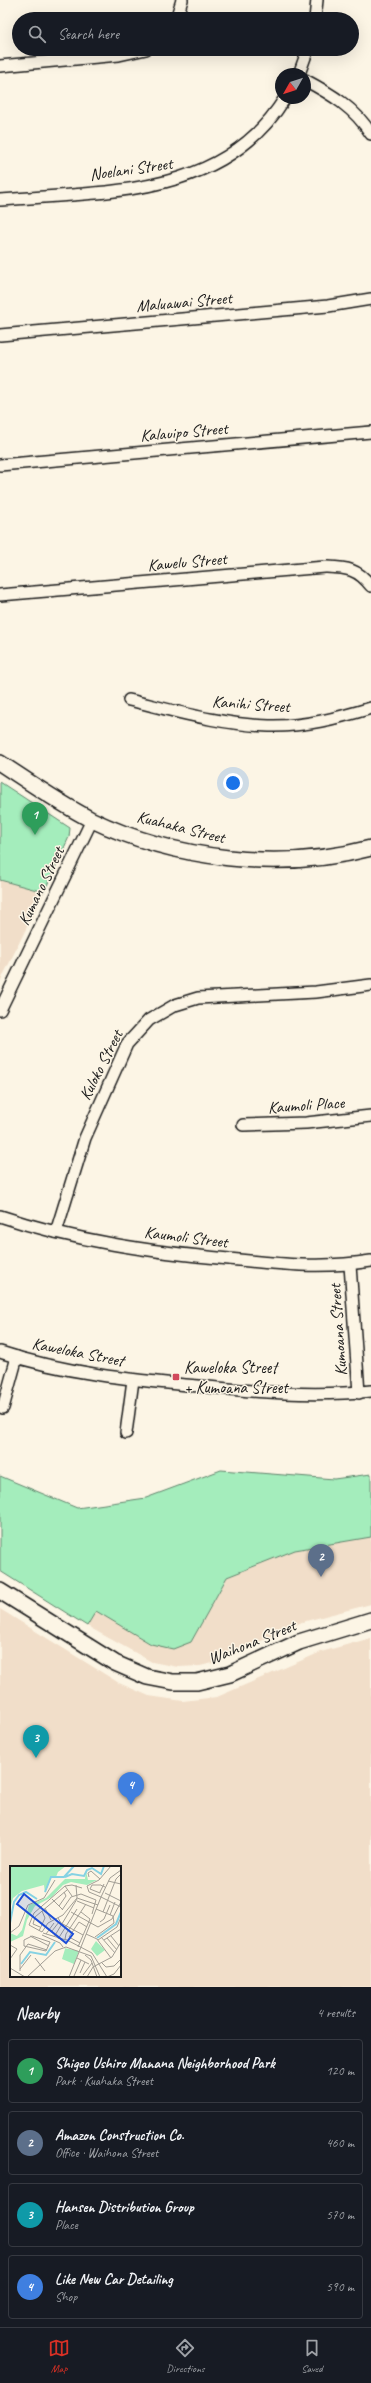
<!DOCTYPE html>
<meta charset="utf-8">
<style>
body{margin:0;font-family:Caveat,sans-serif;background:#242831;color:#f1f3f6}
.compass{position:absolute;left:275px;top:68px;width:36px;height:36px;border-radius:50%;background:#171b24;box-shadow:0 4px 16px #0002;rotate:231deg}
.you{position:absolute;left:233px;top:783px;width:14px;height:14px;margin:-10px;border:3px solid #fff;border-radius:50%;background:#1a73e8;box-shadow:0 0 0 6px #1a73e833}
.badge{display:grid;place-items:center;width:26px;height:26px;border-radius:50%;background:#d93025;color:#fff;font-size:13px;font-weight:700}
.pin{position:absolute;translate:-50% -33px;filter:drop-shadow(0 1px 2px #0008)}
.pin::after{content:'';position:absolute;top:21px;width:14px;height:12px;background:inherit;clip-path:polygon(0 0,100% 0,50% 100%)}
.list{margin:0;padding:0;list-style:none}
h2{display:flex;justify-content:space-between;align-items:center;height:52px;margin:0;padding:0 16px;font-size:17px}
h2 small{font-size:13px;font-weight:400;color:#9ea1a6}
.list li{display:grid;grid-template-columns:26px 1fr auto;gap:12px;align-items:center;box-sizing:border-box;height:64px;margin:0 8px 8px;padding:0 8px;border:1px solid #363941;border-radius:4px}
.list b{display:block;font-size:15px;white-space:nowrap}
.list p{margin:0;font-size:13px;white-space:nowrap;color:#9ea1a6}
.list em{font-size:13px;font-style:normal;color:#9ea1a6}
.icon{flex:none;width:22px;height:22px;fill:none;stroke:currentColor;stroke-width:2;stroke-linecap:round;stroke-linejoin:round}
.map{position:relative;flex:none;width:371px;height:1987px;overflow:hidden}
.search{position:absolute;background:#171b24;box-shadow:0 4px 16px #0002;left:12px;right:12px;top:12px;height:44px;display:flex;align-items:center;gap:10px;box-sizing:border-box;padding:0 14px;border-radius:22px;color:#9ea1a6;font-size:15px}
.sheet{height:340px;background:#171b24}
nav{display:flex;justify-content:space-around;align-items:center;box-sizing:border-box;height:56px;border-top:1px solid #363941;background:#171b24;font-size:11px;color:#9ea1a6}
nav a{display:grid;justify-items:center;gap:2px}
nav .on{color:#d93025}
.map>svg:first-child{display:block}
.built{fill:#f1dec9;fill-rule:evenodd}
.green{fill:#a4edbc;stroke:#60846c}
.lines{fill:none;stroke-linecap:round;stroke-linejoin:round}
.street-casing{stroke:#1c1c1c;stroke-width:14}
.secondary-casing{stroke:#1c1c1c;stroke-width:18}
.street{stroke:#fcf5e5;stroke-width:11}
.secondary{stroke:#fcf5e5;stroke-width:15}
.poi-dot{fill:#d1495b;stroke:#fcf5e5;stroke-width:1.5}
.labels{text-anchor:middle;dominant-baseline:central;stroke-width:3;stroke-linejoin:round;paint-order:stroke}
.street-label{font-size:17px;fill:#1c1c1c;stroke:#fcf5e5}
.poi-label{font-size:17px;fill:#1c1c1c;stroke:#fcf5e5;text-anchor:start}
.inset-river{fill:none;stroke:#85d2e3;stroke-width:2}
.inset-road{fill:none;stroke:#a29e95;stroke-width:1}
.view{fill:#1d4ed8;fill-opacity:0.15;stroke:#1d4ed8;stroke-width:2}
.inset-edge{fill:none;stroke:#1c1c1c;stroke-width:2}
</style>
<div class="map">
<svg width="371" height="1987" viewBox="0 0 371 1987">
<rect width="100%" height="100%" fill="#fcf5e5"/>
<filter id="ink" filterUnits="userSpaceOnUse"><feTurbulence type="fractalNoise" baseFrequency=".025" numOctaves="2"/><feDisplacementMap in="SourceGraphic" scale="8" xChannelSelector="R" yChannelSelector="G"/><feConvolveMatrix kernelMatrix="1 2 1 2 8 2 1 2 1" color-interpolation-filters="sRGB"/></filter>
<g filter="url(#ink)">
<g class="built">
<polygon points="0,880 44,892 0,982"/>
<polygon points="371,1537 371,1604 302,1622 213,1663 200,1666 178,1667 152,1662 87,1626 96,1610 151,1644 191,1642 227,1577 295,1550"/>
<path d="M0 1609 119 1683 149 1696 183 1701 217 1697 321 1652 371 1638V1987H0ZM11 1867H120V1976H11Z"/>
</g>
<g class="green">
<polygon points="0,782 70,828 69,837 44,892 0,880"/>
<polygon points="221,1470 334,1479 371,1474 371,1537 295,1550 227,1577 191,1642 173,1649 151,1644 96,1611 87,1626 0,1571 0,1476 77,1508 146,1498"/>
</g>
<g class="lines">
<g class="street-casing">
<g id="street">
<polyline points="176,19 182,0"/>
<polyline points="315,19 317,0"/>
<polyline points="0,66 119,55 146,49"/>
<polyline points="299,74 308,49"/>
<path d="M305 80C331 94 355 108 371 134"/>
<path d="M0 200C104 191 223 199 285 98"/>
<polyline points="0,335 328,306 371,299"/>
<polyline points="0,465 371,432"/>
<path d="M0 595 325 567C347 568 357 568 371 586"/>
<path d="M129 700C175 711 222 725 269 726 304 727 338 718 371 708"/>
<polyline points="0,1010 92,820"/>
<polyline points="243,1125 306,1123 371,1116"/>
<path d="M0 1216C75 1241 151 1252 229 1259 277 1264 323 1269 371 1261"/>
<polyline points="56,1232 85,1138 127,1044 149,1020 175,1005 198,998 316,992 371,985"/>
<polyline points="350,1265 359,1393"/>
<path d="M0 1352C64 1373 131 1380 198 1386 255 1392 313 1397 371 1391"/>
<polyline points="3,1408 17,1357"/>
<polyline points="126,1433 133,1380"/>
</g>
</g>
<g class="secondary-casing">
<g id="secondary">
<path d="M0 763C29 782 59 803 90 819 175 860 280 872 371 848"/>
<polyline points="0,1591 115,1663 147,1677 173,1682 197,1682 230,1674 299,1642 371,1620"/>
</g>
</g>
<use href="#street" class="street"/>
<use href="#secondary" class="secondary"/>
</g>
</g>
<rect class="poi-dot" x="172" y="1373" width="8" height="8" rx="2"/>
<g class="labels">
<g class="street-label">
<text transform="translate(131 169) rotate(-8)">Noelani Street</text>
<text transform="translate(184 302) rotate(-5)">Maluawai Street</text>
<text transform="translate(184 432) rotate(-5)">Kalauipo Street</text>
<text transform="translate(187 562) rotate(-5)">Kawelu Street</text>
<text transform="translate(251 704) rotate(4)">Kanihi Street</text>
<text transform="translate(181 827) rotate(14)">Kuahaka Street</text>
<text transform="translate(41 886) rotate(-64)">Kumano Street</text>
<text transform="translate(101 1065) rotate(-63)">Kuloko Street</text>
<text transform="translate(306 1105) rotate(-4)">Kaumoli Place</text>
<text transform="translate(186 1237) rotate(7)">Kaumoli Street</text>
<text transform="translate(338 1330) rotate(-94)">Kumoana Street</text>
<text transform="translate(78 1352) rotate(11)">Kaweloka Street</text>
<text transform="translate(252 1642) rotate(-22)">Waihona Street</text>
</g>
<g class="poi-label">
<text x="184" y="1367">Kaweloka Street<tspan x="184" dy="20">+ Kumoana Street</tspan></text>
</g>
</g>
<g transform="translate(10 1866)">
<rect width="111" height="111" fill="#fcf5e5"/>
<path d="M0 0 27 1 56 0 48 6 46 11 41 12 35 27 34 19 12 25 3 32 0 43ZM76 5 78 14H87L77 19 61 16 53 19 42 31 25 40 17 54 13 70 0 76V67L7 70 12 64 19 39 36 32 55 13H75ZM86 75 95 84 87 90 81 83ZM54 82 69 85 64 98 52 93 55 83Z" fill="#a4edbc"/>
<path class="inset-river" d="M55 11 62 8 74 10 77 4 82 2 91 8 94 0M35 26 41 11H54L64 0M0 57 4 36 9 29 16 26 27 33M87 72 106 58 111 46M11 98 20 86 36 89 45 76"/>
<path class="inset-road" d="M111 4 100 12 91 31 111 41M79 11 78 7 81 5 90 13M98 15 111 18M94 18 90 26V27L80 23 82 19H91L92 20H93L95 21M66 19 67 32M55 20 62 30M95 27 111 35M42 33 53 44M67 35 84 42M76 38 56 68 55 73 82 87 97 111M49 40 56 30 54 26M35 42 41 54M86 43 103 50M52 44 61 31 71 28 86 34 82 48M61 46 88 61 102 53 111 36M93 46 106 13 111 8M100 49 105 36M48 52 51 57 73 69M90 56 94 53 100 39M30 61 23 58 25 51 57 24M38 64 42 65 49 56M29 65 35 52 32 45M32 66 19 59 24 47 55 20 62 19 72 22M32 66 38 57 53 49 67 32 88 39M0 67 9 60 18 39 34 32 45 14M33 67 56 74M36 68 44 57M76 68 87 73 101 92M32 69 50 77 53 81M20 70 39 80M22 70 40 76 36 85 14 80V74ZM101 70 109 80M44 71 67 33M85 71 104 57 103 50M91 71 105 87M97 72 107 84M48 73 67 43M88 74 107 61 111 51M94 74 111 63M70 77 59 71 69 56 77 61M0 79 7 83 0 93M68 81 80 53 71 46M75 89 81 94 87 111M25 92 35 105M67 92 79 98M92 97 96 101 104 100 111 93M0 102 15 111M10 103 21 89M10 105V89L18 78 37 84M70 107 75 96M73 109 82 97M64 110 71 94M17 111 45 85 56 81 81 90 90 111M59 111 91 31 79 26 77 20 89 14 101 0M77 111 83 101 102 91 111 76M97 111 104 108 111 99"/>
<path class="view" d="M14 28 63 68 56 77 7 38Z"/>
<rect width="111" height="111" class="inset-edge"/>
</g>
</svg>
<svg class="compass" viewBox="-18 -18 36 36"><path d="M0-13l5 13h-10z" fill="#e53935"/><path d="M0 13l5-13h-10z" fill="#9ea1a6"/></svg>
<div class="you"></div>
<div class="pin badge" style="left:35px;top:835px;background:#2e9e5b">1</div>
<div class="pin badge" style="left:321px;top:1577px;background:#5c6f8a">2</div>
<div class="pin badge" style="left:36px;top:1758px;background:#0f9aa8">3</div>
<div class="pin badge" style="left:131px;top:1805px;background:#3f7fe0">4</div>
<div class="search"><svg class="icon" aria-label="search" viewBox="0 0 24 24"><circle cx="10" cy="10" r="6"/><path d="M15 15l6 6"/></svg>Search here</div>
</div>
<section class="sheet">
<h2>Nearby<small>4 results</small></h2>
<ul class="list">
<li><span class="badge" style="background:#2e9e5b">1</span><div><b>Shigeo Ushiro Manana Neighborhood Park</b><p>Park · Kuahaka Street</p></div><em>120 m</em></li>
<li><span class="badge" style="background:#5c6f8a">2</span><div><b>Amazon Construction Co.</b><p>Office · Waihona Street</p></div><em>460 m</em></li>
<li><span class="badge" style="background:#0f9aa8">3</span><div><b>Hansen Distribution Group</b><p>Place</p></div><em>570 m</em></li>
<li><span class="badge" style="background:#3f7fe0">4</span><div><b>Like New Car Detailing</b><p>Shop</p></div><em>590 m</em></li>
</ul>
</section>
<nav>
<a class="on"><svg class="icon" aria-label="map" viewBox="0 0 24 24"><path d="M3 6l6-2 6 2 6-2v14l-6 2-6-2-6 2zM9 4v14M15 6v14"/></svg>Map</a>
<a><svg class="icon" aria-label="directions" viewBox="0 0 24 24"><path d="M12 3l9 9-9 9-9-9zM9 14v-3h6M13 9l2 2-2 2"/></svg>Directions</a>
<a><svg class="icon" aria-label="saved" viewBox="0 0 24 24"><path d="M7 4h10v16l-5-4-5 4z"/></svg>Saved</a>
</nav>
